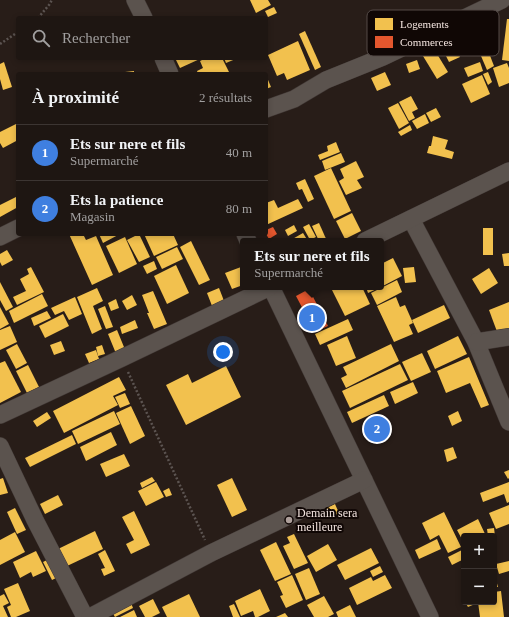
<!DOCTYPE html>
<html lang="fr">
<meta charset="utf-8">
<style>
body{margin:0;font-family:"Times New Roman",serif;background:#2b2320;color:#f1f3f6}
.controls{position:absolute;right:12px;bottom:12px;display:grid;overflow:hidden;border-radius:4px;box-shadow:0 2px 6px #0003}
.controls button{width:36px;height:36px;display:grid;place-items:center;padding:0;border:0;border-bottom:1px solid #3c3532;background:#1e1612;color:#f1f3f6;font:20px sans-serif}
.you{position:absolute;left:223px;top:352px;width:14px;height:14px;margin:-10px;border:3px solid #fff;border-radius:50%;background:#1a73e8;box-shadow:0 0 0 6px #1a73e833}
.badge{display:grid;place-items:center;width:26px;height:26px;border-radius:50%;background:#7c3aed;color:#fff;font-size:13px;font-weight:700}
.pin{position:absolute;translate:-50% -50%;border:2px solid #fff;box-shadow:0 1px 4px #0006}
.popup{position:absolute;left:240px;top:238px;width:144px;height:52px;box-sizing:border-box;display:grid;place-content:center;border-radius:4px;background:#1e1612;filter:drop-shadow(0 1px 3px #0005);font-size:13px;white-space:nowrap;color:#a19f9f}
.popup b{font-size:15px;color:#f1f3f6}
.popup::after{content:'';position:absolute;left:50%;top:100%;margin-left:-8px;border:8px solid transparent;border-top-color:#1e1612}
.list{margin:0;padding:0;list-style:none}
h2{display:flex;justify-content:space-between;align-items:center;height:52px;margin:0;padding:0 16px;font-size:17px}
h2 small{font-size:13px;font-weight:400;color:#a19f9f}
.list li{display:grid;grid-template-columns:26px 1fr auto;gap:12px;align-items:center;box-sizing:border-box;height:56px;padding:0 16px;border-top:1px solid #3c3532}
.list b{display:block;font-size:15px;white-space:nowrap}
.list p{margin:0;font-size:13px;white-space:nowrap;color:#a19f9f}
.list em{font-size:13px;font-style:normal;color:#a19f9f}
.icon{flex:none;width:22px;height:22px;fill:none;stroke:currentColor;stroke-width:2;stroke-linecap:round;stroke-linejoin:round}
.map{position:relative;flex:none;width:509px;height:617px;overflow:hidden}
.search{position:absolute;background:#1e1612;box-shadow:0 2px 6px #0003;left:16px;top:16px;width:252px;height:44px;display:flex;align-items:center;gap:10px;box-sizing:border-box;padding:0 14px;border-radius:4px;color:#a19f9f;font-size:15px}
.panel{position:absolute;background:#1e1612;box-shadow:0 2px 6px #0003;left:16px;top:72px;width:252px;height:164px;border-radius:4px}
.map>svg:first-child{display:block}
.homes{fill:#f2c14e}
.shops{fill:#e4572e}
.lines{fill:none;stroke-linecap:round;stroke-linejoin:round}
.minor-casing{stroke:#413835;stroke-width:18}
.path{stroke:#5c5451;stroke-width:2.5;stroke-dasharray:2 2;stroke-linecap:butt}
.minor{stroke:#5b534e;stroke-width:17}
.poi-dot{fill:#ad9f9a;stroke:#100705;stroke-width:1.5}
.labels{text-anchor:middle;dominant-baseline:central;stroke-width:4;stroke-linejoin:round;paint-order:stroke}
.poi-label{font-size:12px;fill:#f4e5e0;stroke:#100705;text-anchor:start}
.key{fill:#100705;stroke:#544a47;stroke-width:1}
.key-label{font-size:11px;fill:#f4e5e0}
</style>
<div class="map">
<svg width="509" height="617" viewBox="0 0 509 617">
<rect width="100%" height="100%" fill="#281d18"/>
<g class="homes">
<polygon points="250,0 268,0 271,5 256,13"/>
<polygon points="274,7 277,13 268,17 265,11"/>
<polygon points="507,19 509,19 509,61 502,60"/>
<polygon points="489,20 496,51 489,53 482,21"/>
<polygon points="481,26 483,40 471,41 469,27"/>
<polygon points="305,31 321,67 315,70 299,34"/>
<polygon points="470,40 474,48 461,54 457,46"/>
<polygon points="298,41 310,70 287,80 284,73 277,76 268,55"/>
<polygon points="434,49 448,72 437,79 423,56"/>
<polygon points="456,49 460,57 449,62 445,54"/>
<polygon points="489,53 494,66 487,70 481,56"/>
<polygon points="181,58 202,58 180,68 176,60"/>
<polygon points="206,58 222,58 230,74 198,74 197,71 203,68 200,61"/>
<polygon points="224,58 238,58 226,63"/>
<polygon points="417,60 420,69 409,73 406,64"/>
<polygon points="4,62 12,87 3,90 0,79 0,64"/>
<polygon points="480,62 483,71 468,77 464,68"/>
<polygon points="507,63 509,68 509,83 499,87 493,68"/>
<polygon points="134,71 134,74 116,74 116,73"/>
<polygon points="385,72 391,85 377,91 371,78"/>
<polygon points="488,72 492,82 488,85 483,74"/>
<polygon points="266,75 271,87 266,89"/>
<polygon points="482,75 490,94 471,103 462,84"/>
<polygon points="411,96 418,109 412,112 415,118 409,121 399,102"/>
<polygon points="398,103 409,123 399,129 388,108"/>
<polygon points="436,108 441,117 431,122 426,113"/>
<polygon points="425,114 429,123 417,129 412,121"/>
<polygon points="16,124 18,128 18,140 3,148 0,143 0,132"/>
<polygon points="410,125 412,130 401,136 398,132"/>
<polygon points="433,136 448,140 445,149 454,152 452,159 427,153 429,146 431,146"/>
<polygon points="336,142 340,152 320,160 318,155 328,151 327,146"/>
<polygon points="341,153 345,162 325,170 322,161"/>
<polygon points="356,161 364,177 357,180 362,188 346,195 339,181 344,178 340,169"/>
<polygon points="331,168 351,211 334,219 314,176"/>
<polygon points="305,179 314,199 308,202 302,189 299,190 296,183"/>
<polygon points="18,196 18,207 0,217 0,205"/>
<polygon points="298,199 303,208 266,225 266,203 274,200 278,208"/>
<polygon points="352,213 361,231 345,239 336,221"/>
<polygon points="319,223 327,241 319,241 312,226"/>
<polygon points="309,224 316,237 310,240 303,227"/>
<polygon points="294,225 297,231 288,236 285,230"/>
<rect x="483" y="228" width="10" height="27"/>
<polygon points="303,233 308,241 289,241"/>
<polygon points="69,234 83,234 86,240 96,236 113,275 92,285"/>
<polygon points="99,234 120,234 103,243"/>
<polygon points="139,234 150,257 139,262 127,240"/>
<polygon points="144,234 173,234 178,245 154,256"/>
<polygon points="125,237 137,264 119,273 106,246"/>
<polygon points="191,241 210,280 199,285 180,247"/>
<polygon points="177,247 183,259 162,269 156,257"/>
<polygon points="7,250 13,260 2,266 0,262 0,254"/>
<polygon points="509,253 509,266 504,266 502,254"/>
<polygon points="393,258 402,276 381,287 381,276 383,275 381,270 381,264"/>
<polygon points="154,261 157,269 147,274 143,266"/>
<polygon points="176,265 189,293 167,304 154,276"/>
<polygon points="31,267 44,292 17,305 13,297 26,291 20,279 29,274 27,269"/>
<polygon points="241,267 243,273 243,285 232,289 225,273"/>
<polygon points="414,267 416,282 405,283 403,268"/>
<polygon points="489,268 498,283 481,294 472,279"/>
<polygon points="397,280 402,292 377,305 371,293"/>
<polygon points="0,282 13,307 6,311 0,300"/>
<polygon points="334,287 362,287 370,304 345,316 331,288"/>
<polygon points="366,287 381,287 368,293"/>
<polygon points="97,288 103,301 93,306 102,329 92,334 77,297"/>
<polygon points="219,288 226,306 214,311 207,293"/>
<polygon points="153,291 167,324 154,329 147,313 149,313 142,295"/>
<polygon points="42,294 48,306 14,323 9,311"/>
<polygon points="132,295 137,305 127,310 122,301"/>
<polygon points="75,297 82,314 69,320 64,311 55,315 51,308"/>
<polygon points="396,297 400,307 405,305 413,323 409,325 413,334 394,342 377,306"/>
<polygon points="116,299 119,308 111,311 108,303"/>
<polygon points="509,302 509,334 499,337 489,310"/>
<polygon points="444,305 450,318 418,333 412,320"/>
<polygon points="105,306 113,327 106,329 98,309"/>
<polygon points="0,307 9,324 0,329"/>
<polygon points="47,311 51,318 34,326 31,318"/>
<polygon points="63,314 69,326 45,338 39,326"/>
<polygon points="348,319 353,330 320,345 315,334"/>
<polygon points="135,320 138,328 122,334 120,327"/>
<polygon points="10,326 17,342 0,350 0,330"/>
<polygon points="117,330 126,352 117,356 108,334"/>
<polygon points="347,336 356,358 336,366 327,345"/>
<polygon points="458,336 467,354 435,369 427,351"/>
<polygon points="61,341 65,351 54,355 50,345"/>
<polygon points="17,344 27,363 16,369 6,350"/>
<polygon points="391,344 399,361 346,388 341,378 347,375 343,367"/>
<polygon points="102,345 105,354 98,356 96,347"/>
<polygon points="96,350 99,359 89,363 85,354"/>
<polygon points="422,353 431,372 411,381 402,362"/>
<polygon points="469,357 489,405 481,408 470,383 446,393 437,371"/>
<polygon points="5,361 21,392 0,403 0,363"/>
<polygon points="400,364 408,380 350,408 342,391"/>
<polygon points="28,365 39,387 27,393 16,371"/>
<polygon points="226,366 241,397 186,425 166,385 188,374 192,383"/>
<polygon points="119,377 126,390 113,396 118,405 64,433 53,411"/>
<polygon points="413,382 418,393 395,404 390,392"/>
<polygon points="125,393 130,404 120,408 115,397"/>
<polygon points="384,395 389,406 352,423 347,412"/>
<polygon points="131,406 145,436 130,444 116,413"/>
<polygon points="114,411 120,424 78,444 72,431"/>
<polygon points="458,411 462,421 452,426 448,416"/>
<polygon points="47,412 51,418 37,427 33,421"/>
<polygon points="111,432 117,445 86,461 80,447"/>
<polygon points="72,435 76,444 30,467 25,458"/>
<polygon points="453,447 457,458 447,462 444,450"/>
<polygon points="124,454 130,466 106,477 100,464"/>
<polygon points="509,470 509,478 508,479 504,472"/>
<polygon points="152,477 155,481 142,488 140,483"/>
<polygon points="3,478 8,493 0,495 0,479"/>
<polygon points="232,478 247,510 232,517 217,485"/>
<polygon points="156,482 164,497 146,506 138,491"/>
<polygon points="509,482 509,502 507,503 504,494 483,502 480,493"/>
<polygon points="169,488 172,495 166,497 163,491"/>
<polygon points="58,495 63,505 45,514 40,504"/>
<polygon points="335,504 339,513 331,517 327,508"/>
<polygon points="509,505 509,524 496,529 489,513"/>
<polygon points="15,508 26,530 17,534 7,512"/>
<polygon points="134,511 150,545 131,554 126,544 134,540 122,517"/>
<polygon points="444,512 461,547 448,553 439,535 430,540 422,523"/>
<polygon points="478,519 486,536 464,536 464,543 457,530"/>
<polygon points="494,528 495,536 488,536 487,529"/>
<polygon points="95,531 103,549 67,566 58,549"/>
<polygon points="15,532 25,552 0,565 0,540"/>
<polygon points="294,534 308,563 294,569 283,546 290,543 287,537"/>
<polygon points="437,539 441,549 419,559 415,550"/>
<polygon points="276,542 291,574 275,581 260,550"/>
<polygon points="328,544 337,560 316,572 307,556"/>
<polygon points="371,548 379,563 345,580 337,565"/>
<polygon points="464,549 464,559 452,565 448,557"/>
<polygon points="105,550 115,571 104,576 101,569 105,568 98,554"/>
<polygon points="36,551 46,571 33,577 31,572 20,578 13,562"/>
<polygon points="53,557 62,575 52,580 43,562"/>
<polygon points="509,561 509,571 499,574 496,564"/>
<polygon points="380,566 383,572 373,577 370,571"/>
<polygon points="309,568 320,594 306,600 295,574"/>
<polygon points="494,573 498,587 494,587"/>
<polygon points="292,575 303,600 286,608 280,596 283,595 277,582"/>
<polygon points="385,575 392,588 357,605 349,588 371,577 373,581"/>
<polygon points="18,583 30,611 16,617 11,617 7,607 11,605 4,589"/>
<polygon points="260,589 270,611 258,617 255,617 253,611 241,616 235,601"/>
<polygon points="501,591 504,617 480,617 478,602 494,602 494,592"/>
<polygon points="4,594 9,603 3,606 8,617 0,617 0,596"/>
<polygon points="189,594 200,617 167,617 162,607"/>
<polygon points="324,596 334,614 328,617 314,617 307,605"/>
<polygon points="153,599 160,613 152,617 145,617 139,606"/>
<polygon points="465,602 474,602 475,604 468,607"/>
<polygon points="131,603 133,608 115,617 112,612"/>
<polygon points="234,604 240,617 233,617 229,606"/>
<polygon points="350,605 356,617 338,617 336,612"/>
<polygon points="134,610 137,617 120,617"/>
<polygon points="285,613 288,617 276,617"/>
</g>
<g class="shops">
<polygon points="273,227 277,234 269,239 266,234 266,230"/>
<polygon points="309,289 328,326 315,332 296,296"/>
</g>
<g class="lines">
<g class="minor-casing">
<g id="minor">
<polyline points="135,0 144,18"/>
<polyline points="163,58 170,74"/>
<polyline points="266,109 294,99 326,80 383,57 502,0"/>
<polyline points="411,219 476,342 509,422"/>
<polyline points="245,234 248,241"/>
<polyline points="0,237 18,228"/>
<polyline points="365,241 509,171"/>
<polyline points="271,287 430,617"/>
<polyline points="476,342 509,337"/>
<polyline points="0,415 122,358 270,287"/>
<polyline points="0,446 35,520 85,617"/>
<polyline points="90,617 211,553 364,480"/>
</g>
</g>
<g class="path">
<polyline points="38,18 49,5 52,0"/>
<polyline points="0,44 18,32"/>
<polyline points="128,372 205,540"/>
</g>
<use href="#minor" class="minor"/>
</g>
<circle class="poi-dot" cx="289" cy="520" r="4"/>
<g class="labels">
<g class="poi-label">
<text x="297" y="513">Demain sera<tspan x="297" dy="14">meilleure</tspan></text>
</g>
</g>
<rect x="367" y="10" width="132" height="46" rx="6" class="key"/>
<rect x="375" y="18" width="18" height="12" fill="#f2c14e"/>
<rect x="375" y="36" width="18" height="12" fill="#e4572e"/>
<g class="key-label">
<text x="400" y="28">Logements</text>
<text x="400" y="46">Commerces</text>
</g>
</svg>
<div class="controls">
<button>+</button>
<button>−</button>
</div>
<div class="you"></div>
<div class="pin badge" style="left:312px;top:318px;background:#3f7fe0">1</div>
<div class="popup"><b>Ets sur nere et fils</b>Supermarché</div>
<div class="pin badge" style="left:377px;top:429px;background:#3f7fe0">2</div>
<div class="search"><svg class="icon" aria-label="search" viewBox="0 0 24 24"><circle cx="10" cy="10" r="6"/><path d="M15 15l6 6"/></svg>Rechercher</div>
<section class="panel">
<h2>À proximité<small>2 résultats</small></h2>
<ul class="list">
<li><span class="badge" style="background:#3f7fe0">1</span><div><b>Ets sur nere et fils</b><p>Supermarché</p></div><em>40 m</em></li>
<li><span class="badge" style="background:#3f7fe0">2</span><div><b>Ets la patience</b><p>Magasin</p></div><em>80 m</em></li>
</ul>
</section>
</div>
